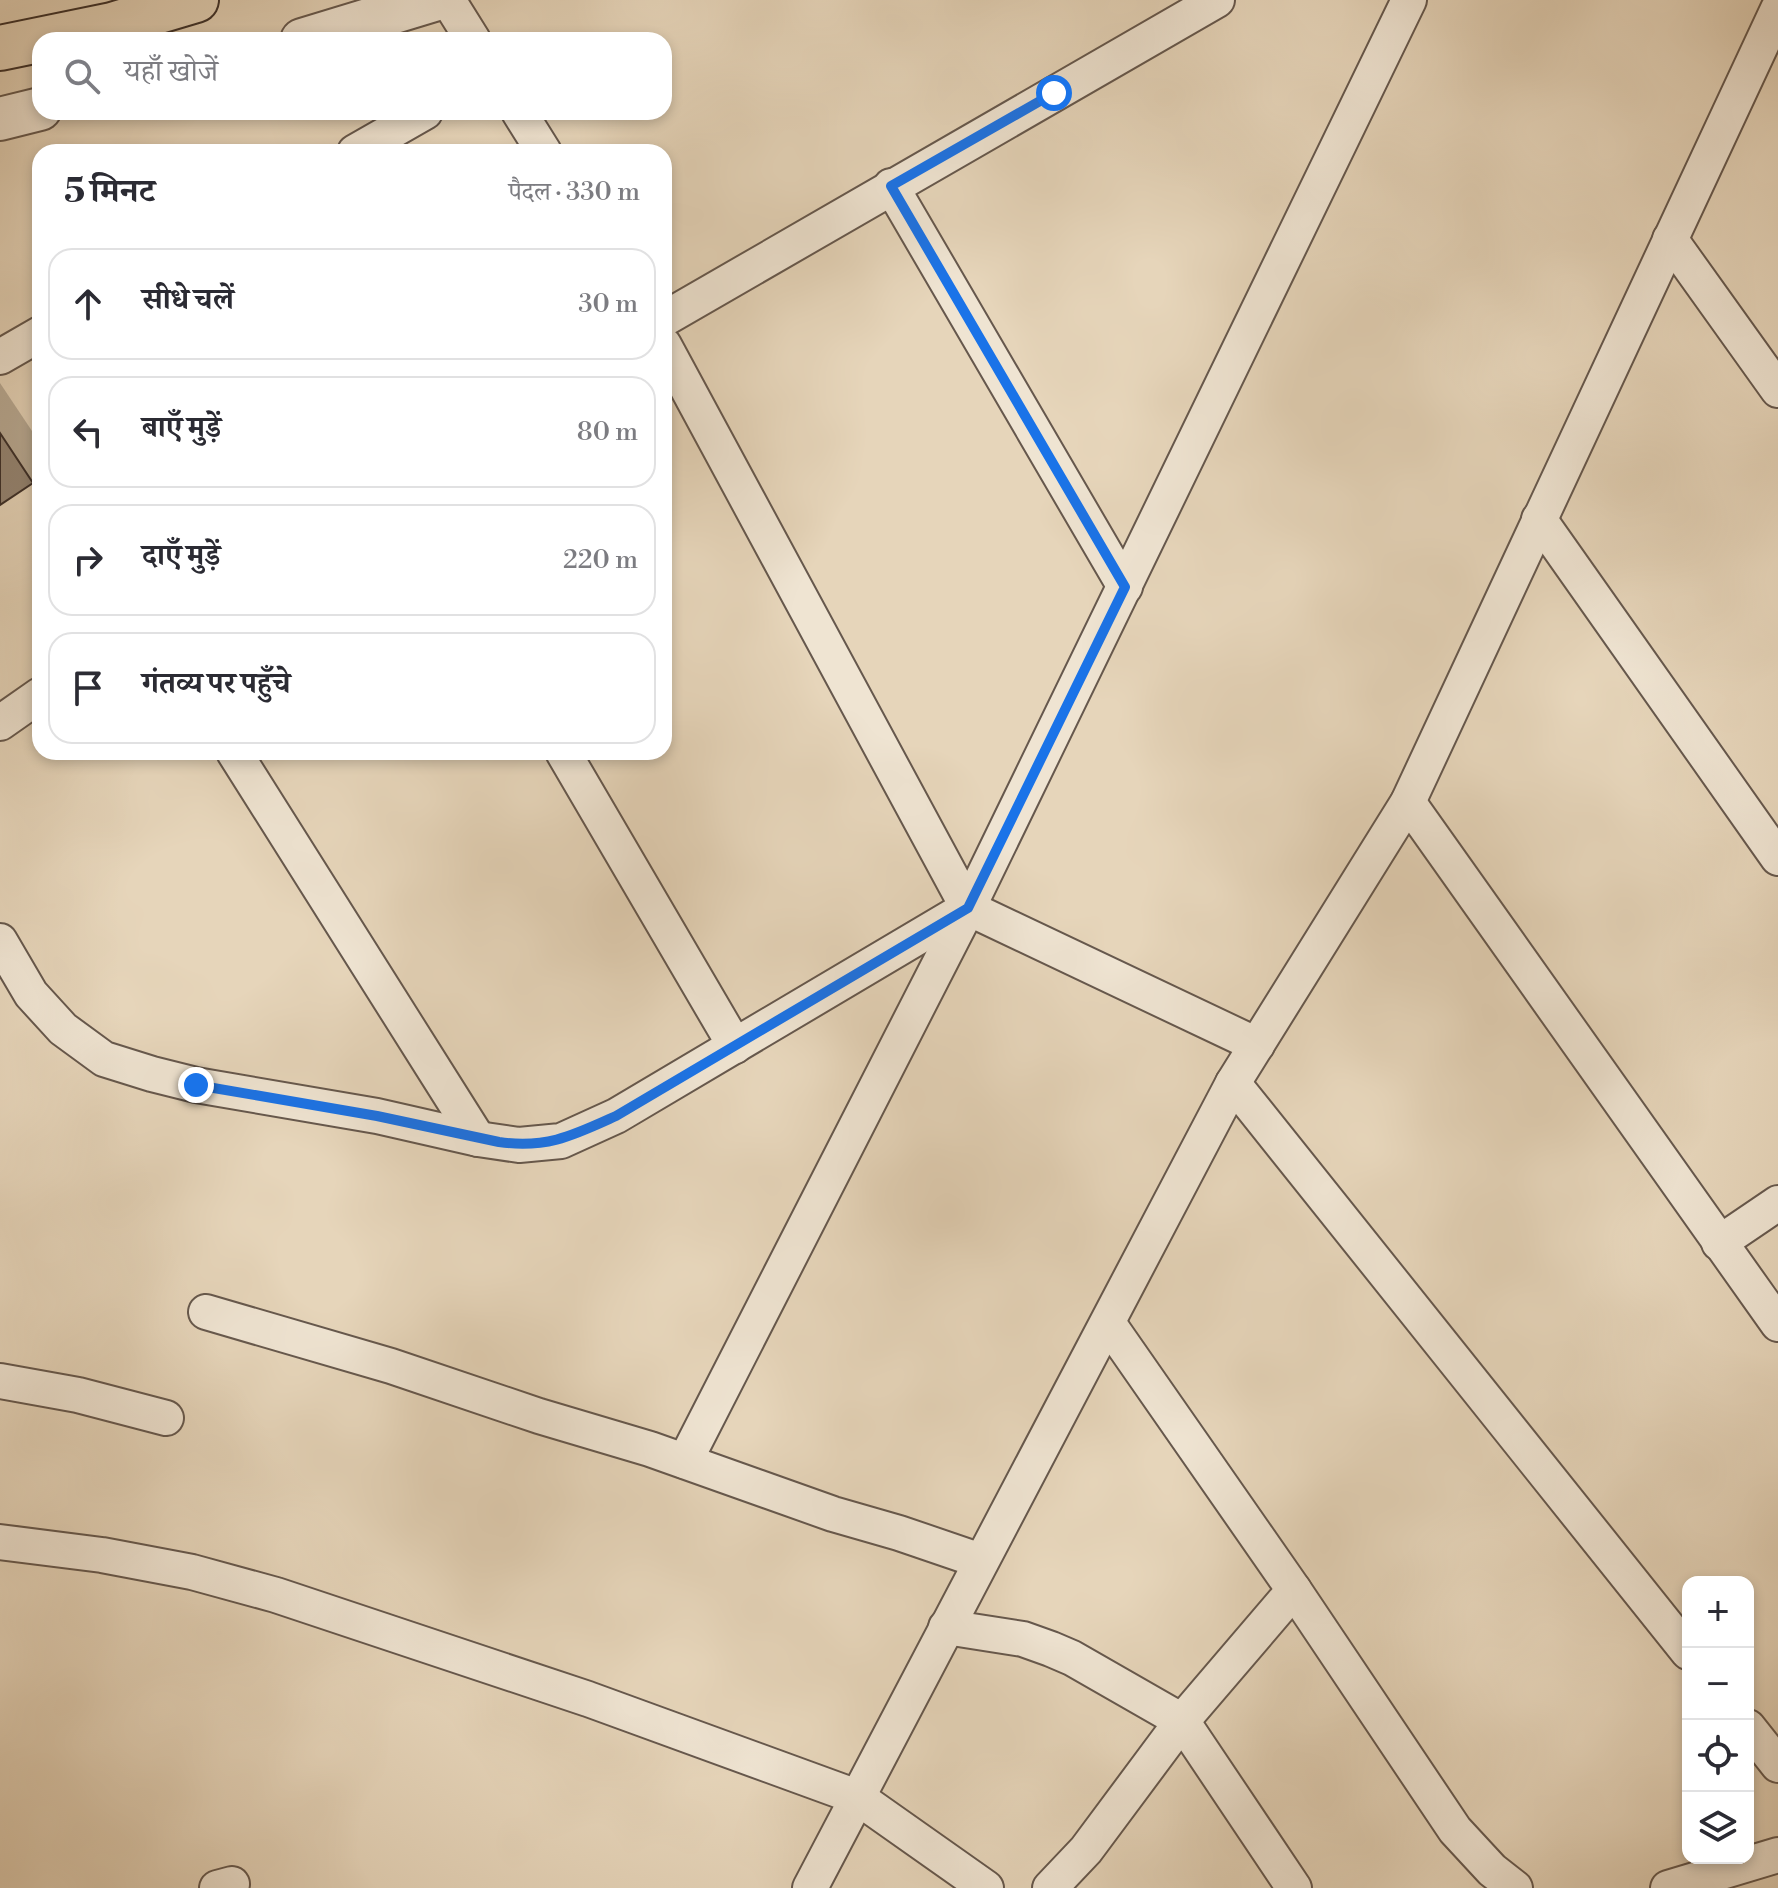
<!DOCTYPE html>
<html lang="hi">
<meta charset="utf-8">
<style>
body{margin:0;font-family:"Libre Bodoni","Noto Serif Devanagari",serif;background:#f7f7f7;color:#2b2b33}
.controls{position:absolute;right:24px;bottom:24px;display:grid;overflow:hidden;border-radius:16px;box-shadow:0 4px 12px #0003}
.controls button{width:72px;height:72px;display:grid;place-items:center;padding:0;border:0;border-bottom:2px solid #e1e1e2;background:#fff;color:#2b2b33;font:40px sans-serif}
.stop{position:absolute;width:24px;height:24px;margin:-18px;border:6px solid #1a73e8;border-radius:50%;background:#fff}
.stop.end{background:#1a73e8;border-color:#fff;box-shadow:0 2px 8px #0008}
.list{margin:0;padding:0;list-style:none}
h2{display:flex;justify-content:space-between;align-items:center;height:104px;margin:0;padding:0 32px;font-size:34px}
h2 small{font-size:26px;font-weight:400;color:#7c7c81}
.list li{display:grid;grid-template-columns:52px 1fr auto;gap:24px;align-items:center;box-sizing:border-box;height:112px;margin:0 16px 16px;padding:0 16px;border:2px solid #e1e1e2;border-radius:24px}
.list b{display:block;font-size:30px;white-space:nowrap}
.list em{font-size:26px;font-style:normal;color:#7c7c81}
.icon{flex:none;width:44px;height:44px;fill:none;stroke:currentColor;stroke-width:2;stroke-linecap:round;stroke-linejoin:round}
.map{position:relative;flex:none;width:1778px;height:1888px;overflow:hidden}
.search{position:absolute;background:#fff;box-shadow:0 4px 12px #0003;left:32px;top:32px;width:640px;height:88px;display:flex;align-items:center;gap:20px;box-sizing:border-box;padding:0 28px;border-radius:24px;color:#7c7c81;font-size:30px}
.panel{position:absolute;background:#fff;box-shadow:0 4px 12px #0003;left:32px;top:144px;width:640px;height:616px;border-radius:24px}
.map>svg:first-child{display:block}
.shadow{fill:#0003}
.building{fill:#948574;stroke:#3b2f29;stroke-width:2}
.lines{fill:none;stroke-linecap:round;stroke-linejoin:round}
.minor-casing{stroke:#66584d;stroke-width:38}
.tertiary-casing{stroke:#66584d;stroke-width:46}
.trunk-casing{stroke:#3b2f29;stroke-width:48}
.minor{stroke:#efe4d2;stroke-width:34}
.tertiary{stroke:#efe4d2;stroke-width:42}
.trunk{stroke:#e6d5ba;stroke-width:44}
.route{stroke:#1a73e8;stroke-width:10}
</style>
<div class="map">
<svg width="1778" height="1888" viewBox="0 0 1778 1888">
<rect width="100%" height="100%" fill="#e6d5ba"/>
<filter id="stains"><feTurbulence type="fractalNoise" baseFrequency=".0025" numOctaves="4"/><feColorMatrix values="0 0 0 0 .2 0 0 0 0 .09 0 0 0 0 .02 0 0 0 .5 -.17"/></filter>
<radialGradient id="worn" r=".72"><stop offset=".6" stop-color="#630" stop-opacity="0"/><stop offset="1" stop-color="#630" stop-opacity=".3"/></radialGradient>
<polygon class="shadow" points="0,383 40,443 40,473 0,503"/>
<polygon class="building" points="0,433 33,483 0,505"/>
<g class="lines">
<g class="minor-casing">
<g id="minor">
<polyline points="448,0 473,40"/>
<polyline points="519,112 544,152"/>
<polyline points="355,152 425,112"/>
<polyline points="891,186 1125,587"/>
<polyline points="1670,239 1778,390"/>
<polyline points="664,319 1217,0"/>
<polyline points="664,345 968,908 1257,1045"/>
<polyline points="0,357 40,334"/>
<polyline points="1539,519 1778,858"/>
<polyline points="0,723 40,695"/>
<polyline points="234,752 478,1139"/>
<polyline points="563,752 735,1046"/>
<polyline points="1408,802 1778,1324"/>
<polyline points="0,941 31,994 63,1029 104,1059 152,1074 196,1085 377,1116 478,1139 519,1145 561,1141 616,1116 967,908"/>
<polyline points="1233,1083 1688,1652"/>
<polyline points="1719,1243 1778,1203"/>
<polyline points="206,1312 391,1366 539,1416 650,1449 833,1514 899,1533 981,1561"/>
<polyline points="1108,1323 1294,1590 1455,1830 1492,1870 1515,1888"/>
<polyline points="0,1381 78,1395 166,1418"/>
<polyline points="685,1461 968,908 1409,0"/>
<polyline points="0,1542 102,1555 192,1572 276,1595 588,1699 857,1797 986,1888"/>
<polyline points="946,1627 1023,1639 1051,1649 1072,1658 1182,1721 1294,1888"/>
<polyline points="1748,1727 1778,1765"/>
<polyline points="217,1888 232,1884"/>
<polyline points="810,1888 1233,1083 1408,802 1778,9"/>
<polyline points="1050,1888 1086,1850 1182,1721 1294,1590"/>
<polyline points="1668,1888 1778,1855"/>
</g>
</g>
<g class="tertiary-casing">
<g id="tertiary">
<polyline points="302,40 434,0"/>
<polyline points="0,119 40,109"/>
</g>
</g>
<g class="trunk-casing">
<polyline id="trunk" points="0,48 112,25 196,0"/>
</g>
<use href="#minor" class="minor"/>
<use href="#tertiary" class="tertiary"/>
<use href="#trunk" class="trunk"/>
</g>
<g class="lines">
<path class="route" d="M196 1085 377 1116 499 1142C547 1149 574 1135 616 1116L968 908 1125 587 891 186 1054 93"/>
</g>
<rect width="100%" height="100%" filter="url(#stains)"/>
<rect width="100%" height="100%" fill="url(#worn)"/>
</svg>
<div class="controls">
<button>+</button>
<button>−</button>
<button><svg class="icon" aria-label="locate" viewBox="0 0 24 24"><circle cx="12" cy="12" r="6"/><path d="M12 2v4M12 18v4M2 12h4M18 12h4"/></svg></button>
<button><svg class="icon" aria-label="layers" viewBox="0 0 24 24"><path d="M12 4l9 5-9 5-9-5zM3 14l9 5 9-5"/></svg></button>
</div>
<div class="stop" style="left:1054px;top:93px"></div>
<div class="stop end" style="left:196px;top:1085px"></div>
<div class="search"><svg class="icon" aria-label="search" viewBox="0 0 24 24"><circle cx="10" cy="10" r="6"/><path d="M15 15l6 6"/></svg>यहाँ खोजें</div>
<section class="panel">
<h2>5 मिनट<small>पैदल · 330 m</small></h2>
<ul class="list">
<li><svg class="icon" aria-label="ahead" viewBox="0 0 24 24"><path d="M12 20V5M6 11l6-6 6 6"/></svg><div><b>सीधे चलें</b></div><em>30 m</em></li>
<li><svg class="icon" aria-label="left" viewBox="0 0 24 24"><path d="M17 20v-9H6M10 6l-5 5 5 5"/></svg><div><b>बाएँ मुड़ें</b></div><em>80 m</em></li>
<li><svg class="icon" aria-label="right" viewBox="0 0 24 24"><path d="M7 20v-9h11M14 6l5 5-5 5"/></svg><div><b>दाएँ मुड़ें</b></div><em>220 m</em></li>
<li><svg class="icon" aria-label="arrive" viewBox="0 0 24 24"><path d="M6 21V4h12l-3 4 3 4H6"/></svg><div><b>गंतव्य पर पहुँचे</b></div></li>
</ul>
</section>
</div>
